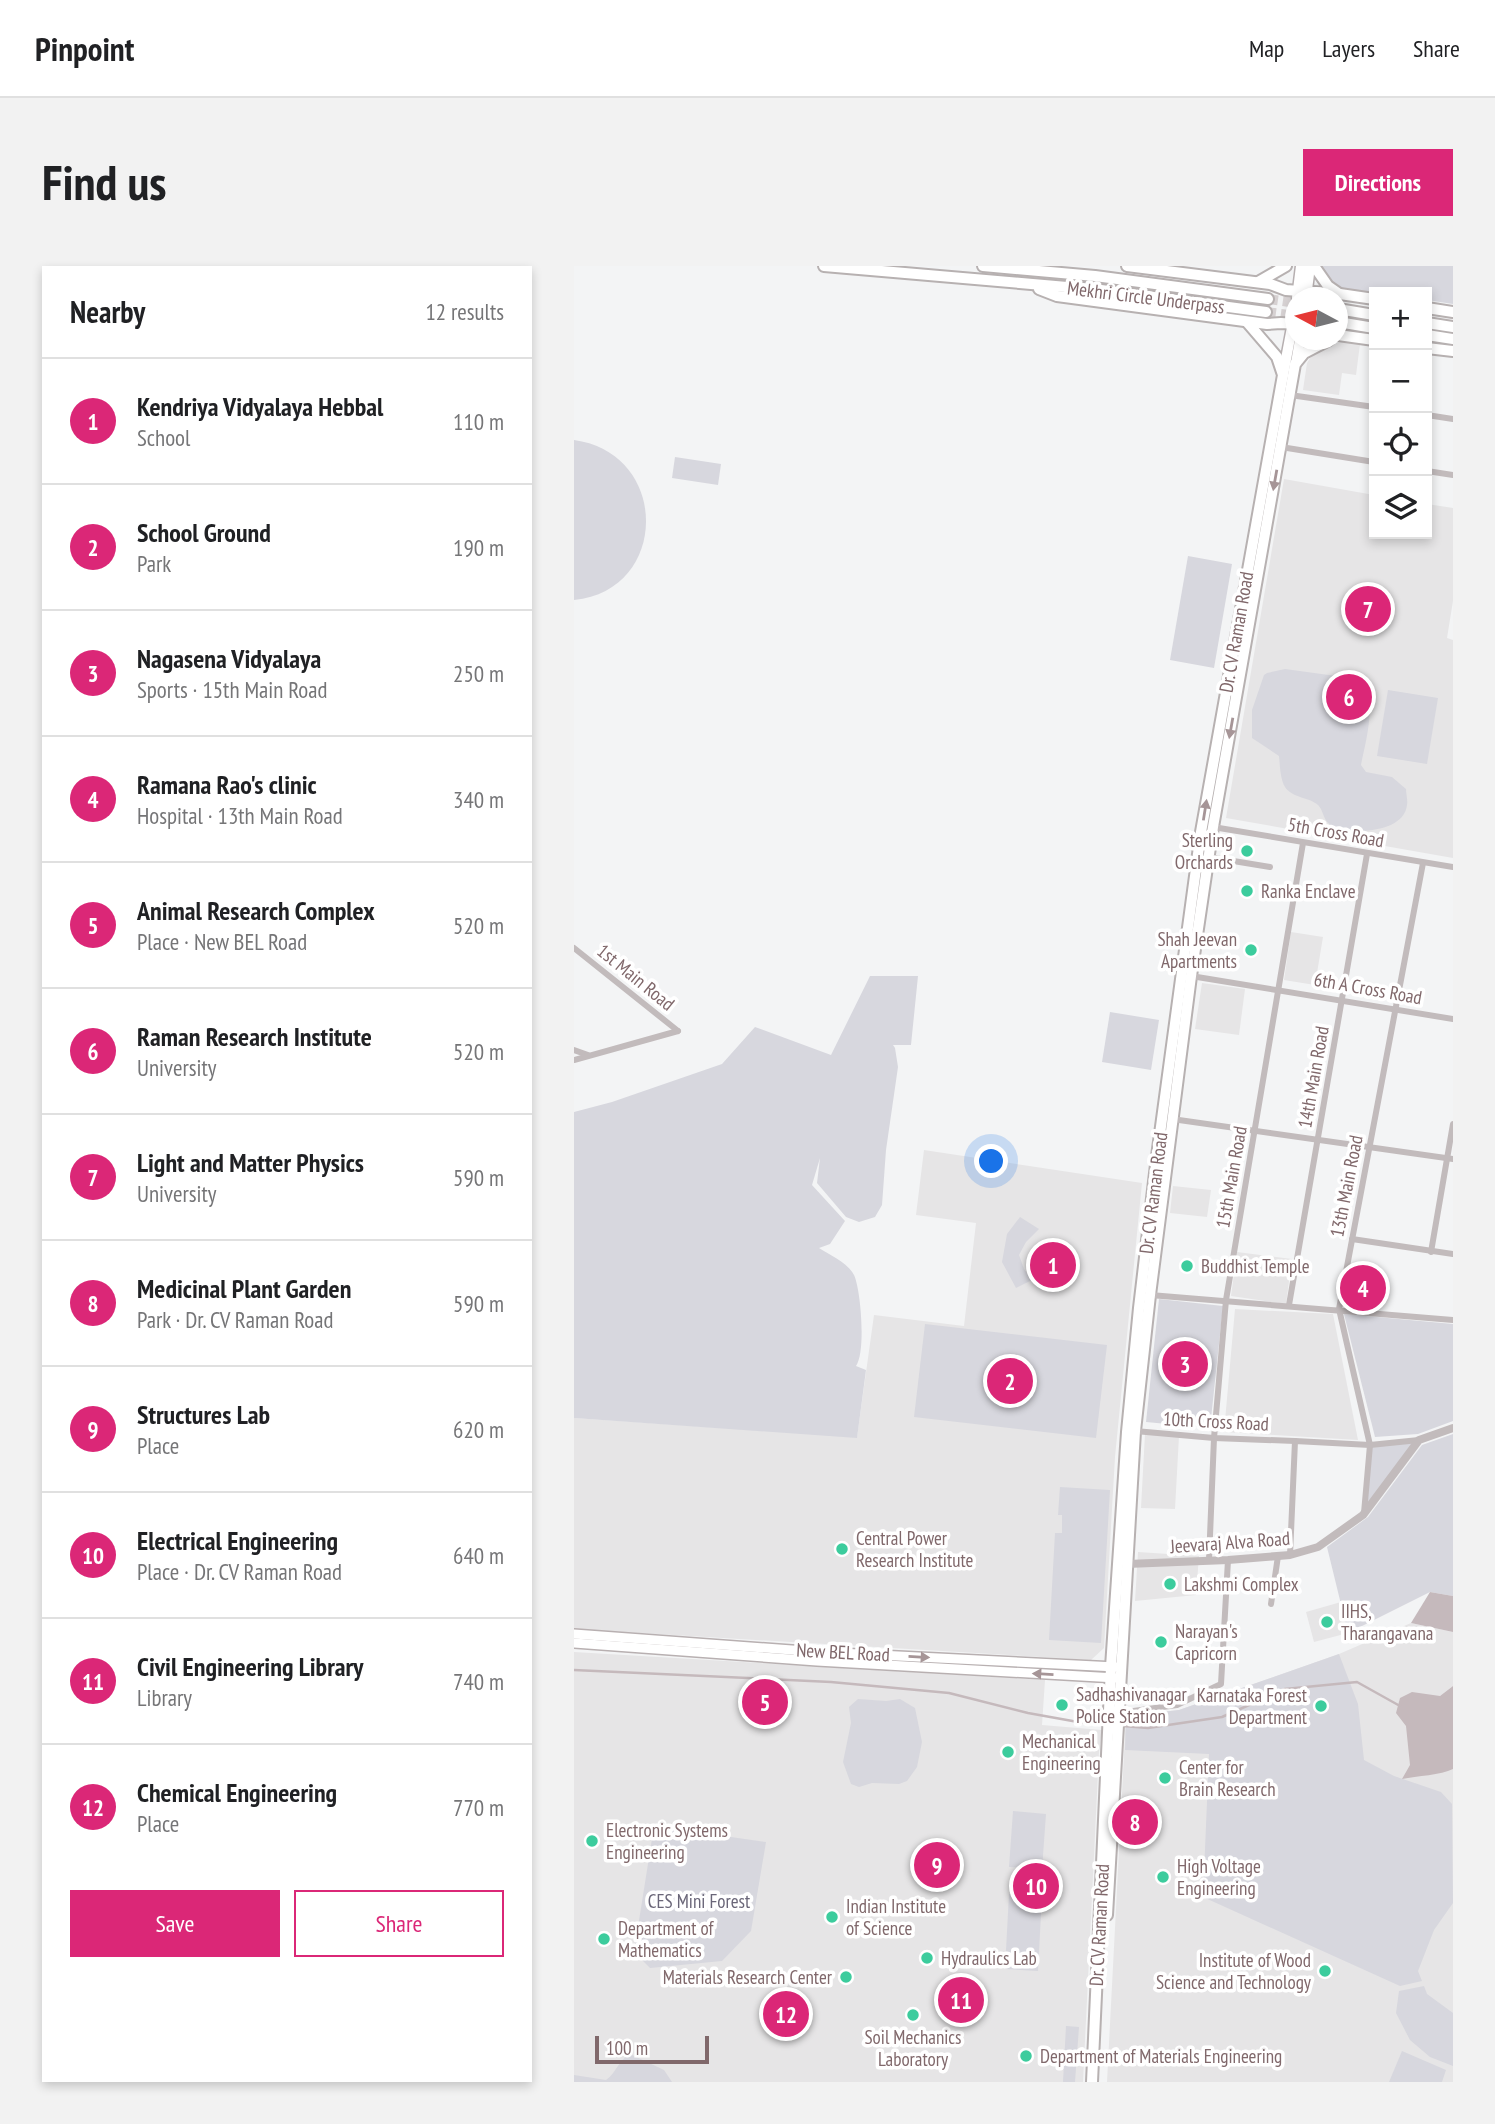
<!DOCTYPE html>
<meta charset="utf-8">
<style>
body{margin:0;font-family:"PT Sans Narrow",sans-serif;background:#f2f2f2;color:#202124}
.controls{position:absolute;right:21px;top:21px;display:grid;overflow:hidden;border-radius:0px;box-shadow:0 4px 10px #0003}
.controls button{width:63px;height:63px;display:grid;place-items:center;padding:0;border:0;border-bottom:2px solid #e0e0e0;background:#fff;color:#202124;font:35px sans-serif}
.compass{position:absolute;left:711px;top:21px;width:63px;height:63px;border-radius:50%;background:#fff;box-shadow:0 4px 10px #0003;rotate:277deg}
.scale{position:absolute;left:21px;bottom:18px;width:114px;box-sizing:border-box;padding-left:7px;border:4px solid #80686b;border-top:0;font-size:19px;line-height:24px;white-space:nowrap;color:#80686b;-webkit-text-stroke:5px #fff;paint-order:stroke}
.you{position:absolute;left:418px;top:896px;width:24px;height:24px;margin:-18px;border:5px solid #fff;border-radius:50%;background:#1a73e8;box-shadow:0 0 0 10px #1a73e833}
.badge{display:grid;place-items:center;width:46px;height:46px;border-radius:50%;background:#db2777;color:#fff;font-size:23px;font-weight:700}
.pin{position:absolute;translate:-50% -50%;border:4px solid #fff;box-shadow:0 2px 7px #0006}
.list{margin:0;padding:0;list-style:none}
h2{display:flex;justify-content:space-between;align-items:center;height:91px;margin:0;padding:0 28px;font-size:30px}
h2 small{font-size:23px;font-weight:400;color:#757577}
.list li{display:grid;grid-template-columns:46px 1fr auto;gap:21px;align-items:center;box-sizing:border-box;height:126px;padding:0 28px;border-top:2px solid #e0e0e0}
.list b{display:block;font-size:26px;white-space:nowrap}
.list p{margin:0;font-size:23px;white-space:nowrap;color:#757577}
.list em{font-size:23px;font-style:normal;color:#757577}
.actions{display:flex;gap:14px;padding:21px 28px}
.actions a{flex:1;padding:16px 0;border:2px solid #db2777;border-radius:0px;text-align:center;font-size:24px;color:#db2777}
.actions .main{background:#db2777;color:#fff}
.icon{flex:none;width:38px;height:38px;fill:none;stroke:currentColor;stroke-width:2;stroke-linecap:round;stroke-linejoin:round}
.map{position:relative;flex:none;width:879px;height:1816px;overflow:hidden;border-radius:0px}
header{display:flex;align-items:center;gap:42px;box-sizing:border-box;height:98px;padding:0 35px;background:#fff;border-bottom:2px solid #e0e0e0}
header strong{font-size:33px}
nav{display:flex;gap:38px;margin-inline-start:auto;font-size:24px}
.intro{display:flex;align-items:center;justify-content:space-between;box-sizing:border-box;height:168px;padding:0 42px}
h1{margin:0;font-size:49px}
.button{padding:18px 32px;border-radius:0px;background:#db2777;color:#fff;font-size:24px;font-weight:700}
main{display:flex;gap:42px;padding:0 42px}
aside{flex:1;background:#fff;border-radius:0px;box-shadow:0 4px 10px #0003}
.map>svg:first-child{display:block}
.built{fill:#e6e5e6}
.green{fill:#d7d7de}
.water{fill:#c5b9bc}
.lines{fill:none;stroke-linecap:round;stroke-linejoin:round}
.stream{stroke:#c5b9bc;stroke-width:2.5}
.trunk-tunnel{stroke:#d6d1d2;stroke-width:10;stroke-dasharray:10 5;stroke-linecap:butt}
.secondary-casing{stroke:#b8b0b1;stroke-width:12}
.primary-casing{stroke:#b6afb0;stroke-width:13}
.trunk-casing{stroke:#b7b1b1;stroke-width:14}
.minor{stroke:#c2bbbc;stroke-width:6}
.tertiary{stroke:#c2bbbc;stroke-width:8}
.secondary{stroke:#fff;stroke-width:9}
.primary{stroke:#fff;stroke-width:10}
.trunk{stroke:#fff;stroke-width:10}
.oneway{fill:#a69597}
.poi-dot{fill:#3ccc9d;stroke:#fff;stroke-width:2.5}
.labels{text-anchor:middle;dominant-baseline:central;stroke-width:7;stroke-linejoin:round;paint-order:stroke}
.street-label{font-size:19px;fill:#80686b;stroke:#fff}
.poi-label{font-size:19px;fill:#80686b;stroke:#fff;text-anchor:start}
.park-label{font-size:19px;fill:#6a6678;stroke:#fff}
</style>
<header>
<strong>Pinpoint</strong>
<nav><a>Map</a><a>Layers</a><a>Share</a></nav>
</header>
<div class="intro"><h1>Find us</h1><a class="button">Directions</a></div>
<main>
<aside>
<h2>Nearby<small>12 results</small></h2>
<ul class="list">
<li><span class="badge">1</span><div><b>Kendriya Vidyalaya Hebbal</b><p>School</p></div><em>110 m</em></li>
<li><span class="badge">2</span><div><b>School Ground</b><p>Park</p></div><em>190 m</em></li>
<li><span class="badge">3</span><div><b>Nagasena Vidyalaya</b><p>Sports · 15th Main Road</p></div><em>250 m</em></li>
<li><span class="badge">4</span><div><b>Ramana Rao's clinic</b><p>Hospital · 13th Main Road</p></div><em>340 m</em></li>
<li><span class="badge">5</span><div><b>Animal Research Complex</b><p>Place · New BEL Road</p></div><em>520 m</em></li>
<li><span class="badge">6</span><div><b>Raman Research Institute</b><p>University</p></div><em>520 m</em></li>
<li><span class="badge">7</span><div><b>Light and Matter Physics</b><p>University</p></div><em>590 m</em></li>
<li><span class="badge">8</span><div><b>Medicinal Plant Garden</b><p>Park · Dr. CV Raman Road</p></div><em>590 m</em></li>
<li><span class="badge">9</span><div><b>Structures Lab</b><p>Place</p></div><em>620 m</em></li>
<li><span class="badge">10</span><div><b>Electrical Engineering</b><p>Place · Dr. CV Raman Road</p></div><em>640 m</em></li>
<li><span class="badge">11</span><div><b>Civil Engineering Library</b><p>Library</p></div><em>740 m</em></li>
<li><span class="badge">12</span><div><b>Chemical Engineering</b><p>Place</p></div><em>770 m</em></li>
</ul>
<div class="actions"><a class="main">Save</a><a>Share</a></div>
</aside>
<div class="map">
<svg width="879" height="1816" viewBox="0 0 879 1816">
<rect width="100%" height="100%" fill="#f3f4f5"/>
<g class="built">
<polygon points="770,76 786,78 782,109 768,107 765,129 729,124 733,97 736,92 744,85 756,78"/>
<polygon points="710,213 800,229 800,268 853,268 853,238 879,242 879,335 873,372 879,374 879,592 652,552"/>
<polygon points="717,666 749,671 741,719 710,714"/>
<polygon points="628,717 671,723 665,769 621,763"/>
<polygon points="350,884 568,917 541,1191 530,1382 517,1394 0,1363 0,1152 283,1171 300,1049 390,1060 402,957 342,949"/>
<polygon points="599,920 637,924 633,951 596,947"/>
<polygon points="663,986 718,993 712,1038 657,1030"/>
<polygon points="661,1043 759,1048 784,1174 650,1166"/>
<polygon points="571,1168 605,1170 601,1243 567,1242"/>
<polygon points="564,1286 625,1290 622,1329 561,1335"/>
<polygon points="767,1336 774,1367 740,1376 732,1346"/>
<polygon points="837,1357 879,1366 879,1420 866,1430 879,1436 879,1816 533,1816 552,1450 605,1444 765,1388"/>
<polygon points="0,1386 471,1414 468,1459 528,1464 525,1486 509,1816 0,1816"/>
</g>
<g class="green">
<path d="M746 0H879V38L853 34V26H800V28C771 24 764 26 746 0Z"/>
<path d="M0 174C96 187 96 324 0 334Z"/>
<polygon points="101,191 147,198 144,219 98,212"/>
<polygon points="614,290 658,298 640,402 596,394"/>
<path d="M711 403 784 413C806 429 791 477 787 499L792 506 818 511 832 523C832 528 834 534 833 539 830 567 779 569 759 560 749 556 750 545 744 539 735 531 718 532 711 521 706 513 706 499 705 490L678 472V444L690 409 693 407Z"/>
<polygon points="814,424 864,432 853,498 803,490"/>
<path d="M296 710H344L337 779H319L321 782 324 801 312 884 308 939 301 951 285 956 272 951 243 917 246 892 238 919 271 955 256 978 245 982C256 989 274 997 280 1009 287 1024 292 1086 282 1100L292 1104 283 1172 0 1152V846L38 836 148 798 181 761 257 789Z"/>
<polygon points="536,746 585,754 577,804 528,796"/>
<polygon points="446,951 465,963 452,976 445,989 450,1003 458,1014 442,1022 428,996 433,968"/>
<polygon points="585,1033 649,1040 636,1162 572,1156"/>
<polygon points="770,1048 879,1058 879,1155 844,1168 801,1171"/>
<polygon points="351,1058 533,1079 522,1172 340,1151"/>
<polygon points="879,1168 879,1330 856,1326 774,1367 753,1281 794,1251 848,1179"/>
<polygon points="845,1174 789,1249 796,1179"/>
<polygon points="486,1221 536,1224 527,1377 475,1374 481,1267 488,1267 488,1249 484,1249"/>
<polygon points="765,1388 784,1438 790,1494 820,1510 867,1526 878,1538 879,1637 860,1664 844,1705 848,1715 826,1720 629,1631 635,1488 551,1484 552,1450 605,1444"/>
<polygon points="284,1433 312,1435 326,1433 341,1442 348,1476 343,1501 333,1515 325,1518 298,1517 285,1521 277,1518 269,1496 277,1457 275,1441"/>
<polygon points="439,1545 472,1548 468,1603 435,1601"/>
<polygon points="80,1560 192,1576 177,1665 148,1695 76,1702 60,1686"/>
<polygon points="435,1628 468,1629 464,1705 431,1703"/>
<polygon points="850,1720 853,1728 879,1747 879,1800 856,1791 836,1774 822,1747 825,1725"/>
<polygon points="492,1760 505,1761 501,1816 489,1816"/>
<polygon points="828,1785 872,1804 868,1816 815,1816"/>
<path d="M56 1788 90 1804 98 1816H0V1809L32 1814C43 1806 43 1796 56 1788Z"/>
</g>
<g class="water">
<polygon points="856,1326 879,1330 879,1366 837,1357"/>
<path d="M879 1420V1503C867 1509 843 1510 828 1513L836 1499 832 1460 822 1447 826 1432 838 1426 866 1430Z"/>
</g>
<g class="lines">
<g class="stream">
<polyline points="0,1404 257,1416 375,1427 454,1447 504,1456 531,1458"/>
<polyline points="549,1460 574,1462 648,1451 711,1423 783,1416 826,1440"/>
</g>
<g class="trunk-tunnel">
<polyline points="694,33 722,37"/>
<polyline points="692,46 722,50"/>
</g>
<g class="secondary-casing">
<g id="secondary">
<polyline points="0,1368 245,1386 542,1401"/>
<polyline points="0,1377 243,1395 542,1412"/>
</g>
</g>
<g class="primary-casing">
<g id="primary">
<polyline points="723,32 727,0"/>
<polyline points="732,32 736,0"/>
<polyline points="722,97 726,74"/>
<polyline points="709,109 722,40"/>
</g>
</g>
<g class="trunk-casing">
<g id="trunk">
<polyline points="250,0 527,24 692,46"/>
<polyline points="409,0 521,10 694,33"/>
<polyline points="553,0 696,18 712,24 766,28 800,33"/>
<polyline points="740,0 754,20 764,27"/>
<polyline points="684,16 712,0"/>
<polyline points="465,23 483,30 693,58 707,57 722,58"/>
<polyline points="853,42 879,46"/>
<polyline points="764,43 800,49"/>
<polyline points="764,56 800,62"/>
<polyline points="853,57 879,61"/>
<polyline points="764,69 800,74"/>
<polyline points="853,69 879,73"/>
<polyline points="853,82 879,85"/>
<polyline points="533,1649 561,1165 576,1029 617,710 639,561 721,98 730,87 755,74"/>
<polyline points="518,1816 537,1401 553,1166 565,1042 583,890 627,566 709,109 703,91 673,56"/>
</g>
</g>
<g class="minor">
<polyline points="716,129 800,141"/>
<polyline points="853,149 879,153"/>
<polyline points="707,181 800,196"/>
<polyline points="853,205 879,209"/>
<polyline points="639,561 879,601"/>
<polyline points="635,591 696,601"/>
<polyline points="0,682 104,765"/>
<polyline points="617,710 879,753"/>
<polyline points="0,784 14,789"/>
<polyline points="0,794 104,765"/>
<polyline points="598,853 879,893"/>
<polyline points="778,973 879,988"/>
<polyline points="857,986 879,858"/>
<polyline points="576,1029 879,1054"/>
<polyline points="715,1039 793,588"/>
<polyline points="561,1165 640,1172 721,1175"/>
<polyline points="790,1247 796,1179 765,1043 849,597"/>
<polyline points="716,1289 721,1175 796,1179 845,1174"/>
<polyline points="635,1294 640,1172 652,1034 729,577"/>
<polyline points="697,1338 704,1290"/>
<polyline points="545,1447 603,1439 647,1418 654,1294"/>
</g>
<polyline class="tertiary" points="553,1298 654,1294 716,1289 744,1281 789,1249 845,1174 879,1162"/>
<use href="#secondary" class="secondary"/>
<use href="#primary" class="primary"/>
<use href="#trunk" class="trunk"/>
</g>
<defs><path id="oneway-solid" d="M-6-.8H1V-3.2L6.5 0L1 3.2V.8H-6Z" transform="scale(1.75)"/></defs>
<g class="oneway">
<use href="#oneway-solid" transform="translate(701 214) rotate(100)"/>
<use href="#oneway-solid" transform="translate(657 462) rotate(100)"/>
<use href="#oneway-solid" transform="translate(631 544) rotate(-81)"/>
<use href="#oneway-solid" transform="translate(345 1391) rotate(3)"/>
<use href="#oneway-solid" transform="translate(469 1408) rotate(-177)"/>
</g>
<g class="poi-dot">
<circle cx="673" cy="585" r="7"/>
<circle cx="673" cy="625" r="7"/>
<circle cx="677" cy="684" r="7"/>
<circle cx="613" cy="1000" r="7"/>
<circle cx="268" cy="1283" r="7"/>
<circle cx="596" cy="1318" r="7"/>
<circle cx="753" cy="1356" r="7"/>
<circle cx="587" cy="1376" r="7"/>
<circle cx="488" cy="1439" r="7"/>
<circle cx="747" cy="1440" r="7"/>
<circle cx="434" cy="1486" r="7"/>
<circle cx="591" cy="1512" r="7"/>
<circle cx="18" cy="1575" r="7"/>
<circle cx="589" cy="1611" r="7"/>
<circle cx="258" cy="1651" r="7"/>
<circle cx="30" cy="1673" r="7"/>
<circle cx="353" cy="1692" r="7"/>
<circle cx="751" cy="1705" r="7"/>
<circle cx="272" cy="1711" r="7"/>
<circle cx="339" cy="1749" r="7"/>
<circle cx="452" cy="1790" r="7"/>
</g>
<g class="labels">
<g class="street-label">
<text transform="translate(572 31) rotate(7)">Mekhri Circle Underpass</text>
<text transform="translate(662 366) rotate(-80)">Dr. CV Raman Road</text>
<text transform="translate(762 566) rotate(10)">5th Cross Road</text>
<text transform="translate(62 711) rotate(39)">1st Main Road</text>
<text transform="translate(794 722) rotate(10)">6th A Cross Road</text>
<text transform="translate(739 811) rotate(-80)">14th Main Road</text>
<text transform="translate(657 911) rotate(-80)">15th Main Road</text>
<text transform="translate(772 920) rotate(-79)">13th Main Road</text>
<text transform="translate(579 927) rotate(-83)">Dr. CV Raman Road</text>
<text transform="translate(642 1155) rotate(3)">10th Cross Road</text>
<text transform="translate(656 1276) rotate(-4)">Jeevaraj Alva Road</text>
<text transform="translate(269 1386) rotate(3)">New BEL Road</text>
<text transform="translate(525 1659) rotate(-87)">Dr. CV Raman Road</text>
</g>
<g class="poi-label">
<text x="659" y="574" text-anchor="end">Sterling<tspan x="659" dy="22">Orchards</tspan></text>
<text x="687" y="625">Ranka Enclave</text>
<text x="663" y="673" text-anchor="end">Shah Jeevan<tspan x="663" dy="22">Apartments</tspan></text>
<text x="627" y="1000">Buddhist Temple</text>
<text x="282" y="1272">Central Power<tspan x="282" dy="22">Research Institute</tspan></text>
<text x="610" y="1318">Lakshmi Complex</text>
<text x="767" y="1345">IIHS,<tspan x="767" dy="22">Tharangavana</tspan></text>
<text x="601" y="1365">Narayan's<tspan x="601" dy="22">Capricorn</tspan></text>
<text x="502" y="1428">Sadhashivanagar<tspan x="502" dy="22">Police Station</tspan></text>
<text x="733" y="1429" text-anchor="end">Karnataka Forest<tspan x="733" dy="22">Department</tspan></text>
<text x="448" y="1475">Mechanical<tspan x="448" dy="22">Engineering</tspan></text>
<text x="605" y="1501">Center for<tspan x="605" dy="22">Brain Research</tspan></text>
<text x="32" y="1564">Electronic Systems<tspan x="32" dy="22">Engineering</tspan></text>
<text x="603" y="1600">High Voltage<tspan x="603" dy="22">Engineering</tspan></text>
<text x="272" y="1640">Indian Institute<tspan x="272" dy="22">of Science</tspan></text>
<text x="44" y="1662">Department of<tspan x="44" dy="22">Mathematics</tspan></text>
<text x="367" y="1692">Hydraulics Lab</text>
<text x="737" y="1694" text-anchor="end">Institute of Wood<tspan x="737" dy="22">Science and Technology</tspan></text>
<text x="258" y="1711" text-anchor="end">Materials Research Center</text>
<text x="339" y="1771" text-anchor="middle">Soil Mechanics<tspan x="339" dy="22">Laboratory</tspan></text>
<text x="466" y="1790">Department of Materials Engineering</text>
</g>
<g class="park-label">
<text x="125" y="1635">CES Mini Forest</text>
</g>
</g>
</svg>
<div class="controls">
<button>+</button>
<button>−</button>
<button><svg class="icon" aria-label="locate" viewBox="0 0 24 24"><circle cx="12" cy="12" r="6"/><path d="M12 2v4M12 18v4M2 12h4M18 12h4"/></svg></button>
<button><svg class="icon" aria-label="layers" viewBox="0 0 24 24"><path d="M12 4l9 5-9 5-9-5zM3 14l9 5 9-5"/></svg></button>
</div>
<svg class="compass" viewBox="-18 -18 36 36"><path d="M0-13l5 13h-10z" fill="#e53935"/><path d="M0 13l5-13h-10z" fill="#757577"/></svg>
<div class="scale">100 m</div>
<div class="you"></div>
<div class="pin badge" style="left:479px;top:999px">1</div>
<div class="pin badge" style="left:436px;top:1115px">2</div>
<div class="pin badge" style="left:611px;top:1098px">3</div>
<div class="pin badge" style="left:789px;top:1022px">4</div>
<div class="pin badge" style="left:191px;top:1436px">5</div>
<div class="pin badge" style="left:775px;top:431px">6</div>
<div class="pin badge" style="left:794px;top:343px">7</div>
<div class="pin badge" style="left:561px;top:1556px">8</div>
<div class="pin badge" style="left:363px;top:1599px">9</div>
<div class="pin badge" style="left:462px;top:1620px">10</div>
<div class="pin badge" style="left:387px;top:1734px">11</div>
<div class="pin badge" style="left:212px;top:1748px">12</div>
</div>
</main>
